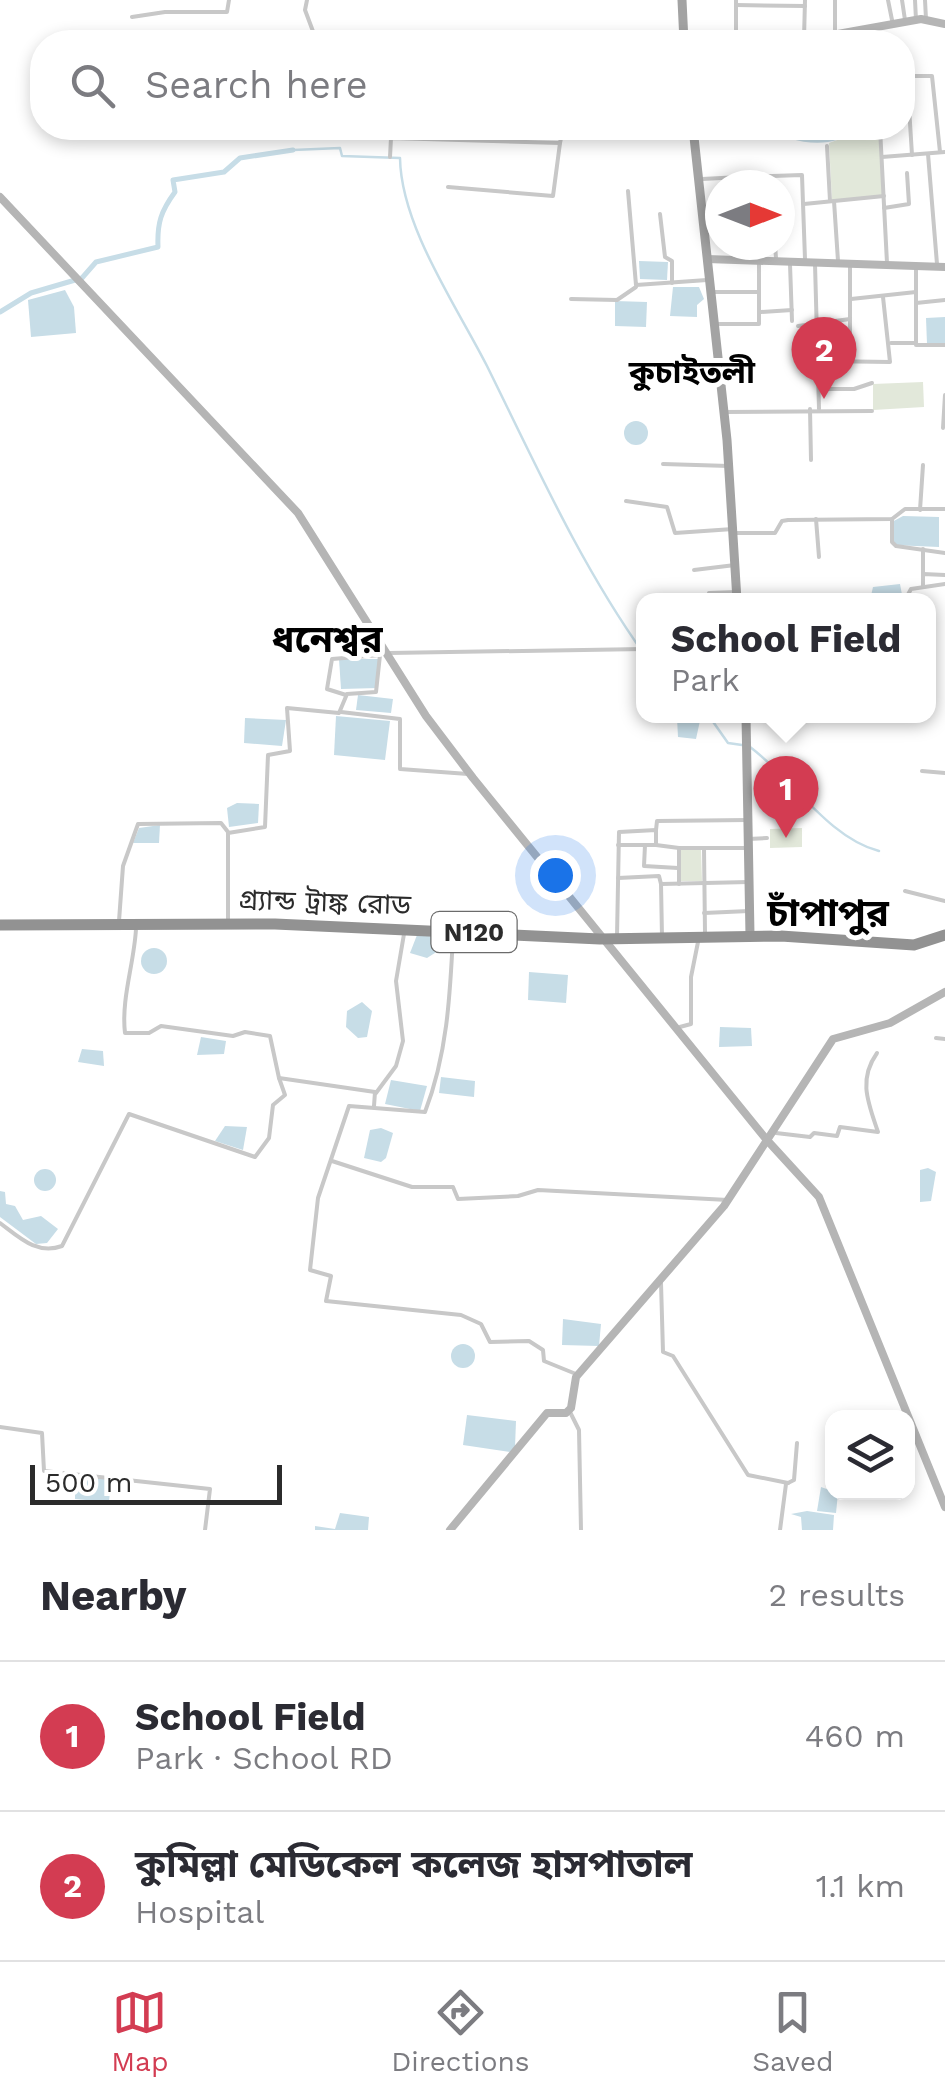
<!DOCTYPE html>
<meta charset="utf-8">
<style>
body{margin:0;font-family:"Work Sans","Noto Sans Bengali",sans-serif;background:#f2f2f3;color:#2b2b33}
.controls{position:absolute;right:30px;bottom:30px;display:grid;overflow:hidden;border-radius:20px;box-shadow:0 5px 15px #0003}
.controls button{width:90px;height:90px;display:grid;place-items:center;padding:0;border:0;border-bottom:2px solid #e1e1e2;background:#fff;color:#2b2b33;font:50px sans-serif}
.compass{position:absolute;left:705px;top:170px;width:90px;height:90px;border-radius:50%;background:#fff;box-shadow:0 5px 15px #0003;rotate:90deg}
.scale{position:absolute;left:30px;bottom:25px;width:252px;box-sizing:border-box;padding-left:10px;border:5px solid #2b2b2b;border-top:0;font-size:28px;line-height:35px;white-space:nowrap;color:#2b2b2b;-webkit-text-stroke:8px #fff;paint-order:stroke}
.you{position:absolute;left:555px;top:875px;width:35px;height:35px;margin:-25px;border:8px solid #fff;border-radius:50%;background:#1a73e8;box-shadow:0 0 0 15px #1a73e833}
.badge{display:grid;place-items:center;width:65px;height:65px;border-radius:50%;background:#d33c52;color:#fff;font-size:32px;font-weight:700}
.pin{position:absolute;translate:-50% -82px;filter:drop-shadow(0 2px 5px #0008)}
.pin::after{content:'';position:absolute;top:52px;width:35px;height:30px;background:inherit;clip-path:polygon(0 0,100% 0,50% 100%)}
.popup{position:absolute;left:636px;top:593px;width:300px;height:130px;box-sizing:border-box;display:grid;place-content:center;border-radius:20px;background:#fff;filter:drop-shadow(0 2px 8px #0005);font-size:32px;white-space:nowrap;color:#7c7c81}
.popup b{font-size:38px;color:#2b2b33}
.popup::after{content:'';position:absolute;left:50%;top:100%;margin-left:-20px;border:20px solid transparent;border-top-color:#fff}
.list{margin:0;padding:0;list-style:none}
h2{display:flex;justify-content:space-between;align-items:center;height:130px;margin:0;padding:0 40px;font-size:42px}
h2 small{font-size:32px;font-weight:400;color:#7c7c81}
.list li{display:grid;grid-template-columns:65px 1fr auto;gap:30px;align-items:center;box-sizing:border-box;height:150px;padding:0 40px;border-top:2px solid #e1e1e2}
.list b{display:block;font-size:38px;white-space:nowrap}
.list p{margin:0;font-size:32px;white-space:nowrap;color:#7c7c81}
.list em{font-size:32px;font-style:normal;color:#7c7c81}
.icon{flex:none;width:55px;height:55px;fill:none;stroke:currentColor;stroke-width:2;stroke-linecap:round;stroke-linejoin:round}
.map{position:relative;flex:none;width:945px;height:1530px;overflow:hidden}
.search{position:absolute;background:#fff;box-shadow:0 5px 15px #0003;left:30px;right:30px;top:30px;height:110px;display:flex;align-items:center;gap:25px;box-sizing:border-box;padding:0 35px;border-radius:40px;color:#7c7c81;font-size:38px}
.sheet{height:430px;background:#fff}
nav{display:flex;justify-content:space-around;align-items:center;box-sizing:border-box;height:140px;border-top:2px solid #e1e1e2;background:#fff;font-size:28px;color:#7c7c81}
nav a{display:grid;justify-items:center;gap:5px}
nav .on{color:#d33c52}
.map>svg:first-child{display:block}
.green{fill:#e2e8da}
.water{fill:#c7dde7}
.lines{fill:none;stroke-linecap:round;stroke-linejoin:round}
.stream{stroke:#c7dde7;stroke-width:2.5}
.canal{stroke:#c7dde7;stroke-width:5}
.street{stroke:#c8c8c8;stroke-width:4}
.secondary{stroke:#b5b5b5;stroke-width:8}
.primary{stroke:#a3a3a3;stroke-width:9}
.highway{stroke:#929292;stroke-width:11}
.labels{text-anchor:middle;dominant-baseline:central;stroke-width:10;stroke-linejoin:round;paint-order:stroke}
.shield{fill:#fff;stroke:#6b6b6b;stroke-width:2.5}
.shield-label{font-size:25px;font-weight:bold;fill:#2b2b2b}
.street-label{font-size:28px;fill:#2b2b2b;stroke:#fff}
.quarter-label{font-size:32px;font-weight:bold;fill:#000;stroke:#fff}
.district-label{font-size:38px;font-weight:bold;fill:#000;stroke:#fff}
</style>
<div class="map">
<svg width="945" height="1530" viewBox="0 0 945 1530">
<rect width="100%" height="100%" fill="#fff"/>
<g class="green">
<polygon points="855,128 879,135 883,195 832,200 829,143 848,136"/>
<polygon points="923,382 924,407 873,410 873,384"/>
<polygon points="802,828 802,847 770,848 770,829"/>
<polygon points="681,850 701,850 702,881 681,881"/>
</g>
<g class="water">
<path d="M767 128H853C836 152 789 143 767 128Z"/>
<polygon points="639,261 668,262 667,280 640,279"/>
<polygon points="673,287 699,287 704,299 697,305 697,317 670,316"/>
<polygon points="65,290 74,307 76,333 31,337 28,300"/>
<polygon points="615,301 647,302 646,327 615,326"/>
<polygon points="945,317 945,344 927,344 926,318"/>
<circle cx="636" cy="433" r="12"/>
<polygon points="903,516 939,517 939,547 892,545 890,523"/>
<polygon points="900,584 903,600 870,600 873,587"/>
<polygon points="339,659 379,659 378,688 341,689"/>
<polygon points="358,695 393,699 391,713 356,710"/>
<polygon points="336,716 390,721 385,760 334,755"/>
<polygon points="701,716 696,739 678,737 677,718"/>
<polygon points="245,718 286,720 282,746 244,743"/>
<polygon points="237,803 259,804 258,823 229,827 227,808"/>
<polygon points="160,825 159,843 133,843 139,828"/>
<polygon points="417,935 438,937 438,951 427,958 410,953"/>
<circle cx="154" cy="961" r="13"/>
<polygon points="529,972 568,975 566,1003 528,1000"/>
<polygon points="362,1002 372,1011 367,1037 358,1038 346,1027 347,1011"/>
<polygon points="720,1027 751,1028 752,1046 719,1047"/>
<polygon points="201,1037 226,1041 224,1054 197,1055"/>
<polygon points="82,1049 103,1051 104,1066 78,1062"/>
<polygon points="441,1077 475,1081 474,1097 439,1093"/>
<polygon points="391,1080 427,1086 420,1111 385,1104"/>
<polygon points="225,1126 247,1127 243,1150 215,1141"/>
<polygon points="381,1128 393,1133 386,1158 381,1162 364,1158 370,1130"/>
<polygon points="928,1168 936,1172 931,1201 920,1202 920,1170"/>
<circle cx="45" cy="1180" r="11"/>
<polygon points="0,1191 5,1192 6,1204 15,1206 23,1220 41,1216 58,1229 47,1243 36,1244 0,1217"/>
<polygon points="563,1319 601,1324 599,1346 562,1345"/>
<circle cx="463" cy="1356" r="12"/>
<polygon points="467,1415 516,1421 515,1447 510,1452 463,1445"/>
<polygon points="80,1473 111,1480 109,1502 75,1499 75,1481"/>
<polygon points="821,1487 838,1493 836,1513 817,1511"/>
<polygon points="807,1511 834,1515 833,1530 802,1530 801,1517 791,1514"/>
<polygon points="340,1513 369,1517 368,1530 315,1530 315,1526 335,1529"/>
</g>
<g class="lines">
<g class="stream">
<path d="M293 150 340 148 342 156 400 158C401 226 456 305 487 366 536 465 580 564 644 654"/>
<polyline points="709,716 728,743 742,745"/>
<path d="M750 747C791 777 828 838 879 851"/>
</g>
<path class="canal" d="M0 312 31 293 82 278 96 262 158 247C157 223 161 211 175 192L173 180 224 172 240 158 293 150"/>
<g class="street">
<polyline points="307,0 305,10 317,42"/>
<polyline points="736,0 736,36"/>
<polyline points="888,0 893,25"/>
<polyline points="902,0 905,20"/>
<polyline points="915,0 916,20"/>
<polyline points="925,0 926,19"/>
<polyline points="736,5 805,6"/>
<polyline points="132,17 165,12 227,12 229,0"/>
<polyline points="874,31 875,42"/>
<polyline points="835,35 835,0"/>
<polyline points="804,39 805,0"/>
<polyline points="907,75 912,155"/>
<polyline points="902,76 932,76 940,152"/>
<polyline points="880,128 887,263"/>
<polyline points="827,146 830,201"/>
<polyline points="928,154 937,264"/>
<polyline points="390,157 391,138 560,143 563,128"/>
<polyline points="882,157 945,152"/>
<polyline points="772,176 802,175 805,259"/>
<polyline points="741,177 772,176 773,185"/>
<polyline points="702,179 741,177 741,185"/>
<polyline points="448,187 553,196 560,143"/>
<polyline points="628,191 636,285 707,280"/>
<polyline points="834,201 838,261"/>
<polyline points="804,204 884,196"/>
<polyline points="884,208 909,204 907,173"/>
<polyline points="660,214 665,257 672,261 672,283"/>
<polyline points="743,245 743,258"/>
<polyline points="775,245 776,258"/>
<polyline points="790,264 792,321"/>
<polyline points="815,264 819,409"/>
<polyline points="850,264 850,335"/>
<polyline points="916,266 916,303 945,300"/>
<polyline points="715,292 759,292"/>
<polyline points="571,299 617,300 636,287"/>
<polyline points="851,299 916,292"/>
<polyline points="761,312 792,310"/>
<polyline points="714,324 759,324 759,263"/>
<polyline points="798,326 850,319"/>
<polyline points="891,343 916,343 916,303"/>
<polyline points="916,345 945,345"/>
<polyline points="822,361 890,362 883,297"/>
<polyline points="663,381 719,380"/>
<polyline points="820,389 854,389 872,383"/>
<polyline points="810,409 811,460"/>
<polyline points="724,412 872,411"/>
<polyline points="943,428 945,395"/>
<polyline points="663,464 729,466"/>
<polyline points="626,501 667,507 675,533 733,529"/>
<polyline points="920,510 923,465"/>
<polyline points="816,519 819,557"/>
<polyline points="892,519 892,542 896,546 945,553"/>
<polyline points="733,533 775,533 782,521 788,520 892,519 905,509 945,509"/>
<polyline points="923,549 923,574"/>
<polyline points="694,570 735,565"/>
<polyline points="923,586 923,574 945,575"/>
<polyline points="709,593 737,592"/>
<polyline points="905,600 911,589 945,584"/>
<polyline points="389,653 644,649"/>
<polyline points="346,695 327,689 332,659 380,655"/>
<polyline points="341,712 400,719 400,769 468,774"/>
<polyline points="922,771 945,773"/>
<polyline points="656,830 657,821 748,820"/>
<polyline points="748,839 767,838"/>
<polyline points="618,845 656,845"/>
<polyline points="645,845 644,866 678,868"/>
<polyline points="704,848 705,933"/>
<polyline points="618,878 659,876 661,884"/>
<polyline points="679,884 679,848 748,848"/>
<polyline points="905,891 945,901"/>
<polyline points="704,913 749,911"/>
<polyline points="228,919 228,833 265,827 268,755 290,751 287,708 339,713 347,694 376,692 380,655"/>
<polyline points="119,921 123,866 138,824 221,823 228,832"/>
<path d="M136 929C134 964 121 999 125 1033H149L161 1026 233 1036 245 1032 270 1036 279 1078 375 1092 374 1106"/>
<path d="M453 936C450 997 447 1055 425 1112L349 1106 318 1198 310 1270 331 1276 326 1301 461 1315 481 1324 490 1342 529 1341 543 1350 544 1361 576 1374"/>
<polyline points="617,936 619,832 656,830 656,845 679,848"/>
<polyline points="662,937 661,884 749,882"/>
<polyline points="676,1028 691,1024 691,977 698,942"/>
<polyline points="936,1038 945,1039"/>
<polyline points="376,1093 396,1066 403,1041 396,981 404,934"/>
<path d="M776 1133 810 1137 814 1133 837 1136 840 1127 878 1132C868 1102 858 1080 877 1053"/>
<polyline points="332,1161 412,1187 453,1187 458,1199 518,1196 538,1190 728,1200"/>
<path d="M0 1223C20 1238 37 1255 62 1246L129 1114 255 1157 269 1138 273 1105 285 1095 279 1078"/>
<polyline points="661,1283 663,1352 673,1356 748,1475 788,1483"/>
<polyline points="569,1410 579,1430 581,1530"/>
<polyline points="0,1427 42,1433 44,1471 210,1489 205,1530"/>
<polyline points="780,1530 786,1484 794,1480 797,1443"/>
</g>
<g class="secondary">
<polyline points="683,38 810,39 921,19 945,24"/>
<polyline points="0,197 298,513 426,716 473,778 766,1139 819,1197 945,1507"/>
<polyline points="707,259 945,267"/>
<polyline points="450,1530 547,1413 566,1413 571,1408 576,1377 724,1206 833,1039 890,1023 945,992"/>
</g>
<g class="primary">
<polyline points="682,0 684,42"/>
<polyline points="693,128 727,440 737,600"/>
<polyline points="746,716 750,935"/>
</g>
<polyline class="highway" points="0,925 275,924 600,939 781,936 914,945 945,935"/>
</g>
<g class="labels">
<rect class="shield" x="431.5" y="912" width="85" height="40" rx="8"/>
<g class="shield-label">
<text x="474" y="932">N120</text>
</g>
<g class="street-label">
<text transform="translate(325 902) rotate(2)">গ্র্যান্ড ট্রাঙ্ক রোড</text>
</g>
<g class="quarter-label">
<text x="692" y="372">কুচাইতলী</text>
</g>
<g class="district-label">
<text x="327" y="639">ধনেশ্বর</text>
<text x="828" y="913">চাঁপাপুর</text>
</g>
</g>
</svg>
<div class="controls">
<button><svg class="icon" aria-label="layers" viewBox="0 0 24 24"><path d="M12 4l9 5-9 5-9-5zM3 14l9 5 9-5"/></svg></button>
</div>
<svg class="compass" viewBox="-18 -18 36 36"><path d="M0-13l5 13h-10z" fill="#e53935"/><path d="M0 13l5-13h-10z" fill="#7c7c81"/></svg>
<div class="scale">500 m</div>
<div class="you"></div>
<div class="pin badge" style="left:786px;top:838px">1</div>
<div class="popup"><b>School Field</b>Park</div>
<div class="pin badge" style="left:824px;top:399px">2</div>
<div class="search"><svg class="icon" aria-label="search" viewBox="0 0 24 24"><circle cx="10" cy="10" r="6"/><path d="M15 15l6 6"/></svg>Search here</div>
</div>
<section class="sheet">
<h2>Nearby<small>2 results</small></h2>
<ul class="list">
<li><span class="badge">1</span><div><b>School Field</b><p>Park · School RD</p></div><em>460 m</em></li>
<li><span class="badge">2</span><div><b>কুমিল্লা মেডিকেল কলেজ হাসপাতাল</b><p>Hospital</p></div><em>1.1 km</em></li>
</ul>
</section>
<nav>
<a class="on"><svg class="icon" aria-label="map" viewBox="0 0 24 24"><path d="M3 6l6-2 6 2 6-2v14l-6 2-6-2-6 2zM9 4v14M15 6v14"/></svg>Map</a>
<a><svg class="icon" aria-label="directions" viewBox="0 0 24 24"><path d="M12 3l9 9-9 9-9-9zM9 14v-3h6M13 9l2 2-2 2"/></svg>Directions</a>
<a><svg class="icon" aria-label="saved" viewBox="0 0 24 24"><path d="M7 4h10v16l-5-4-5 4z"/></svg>Saved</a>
</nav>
